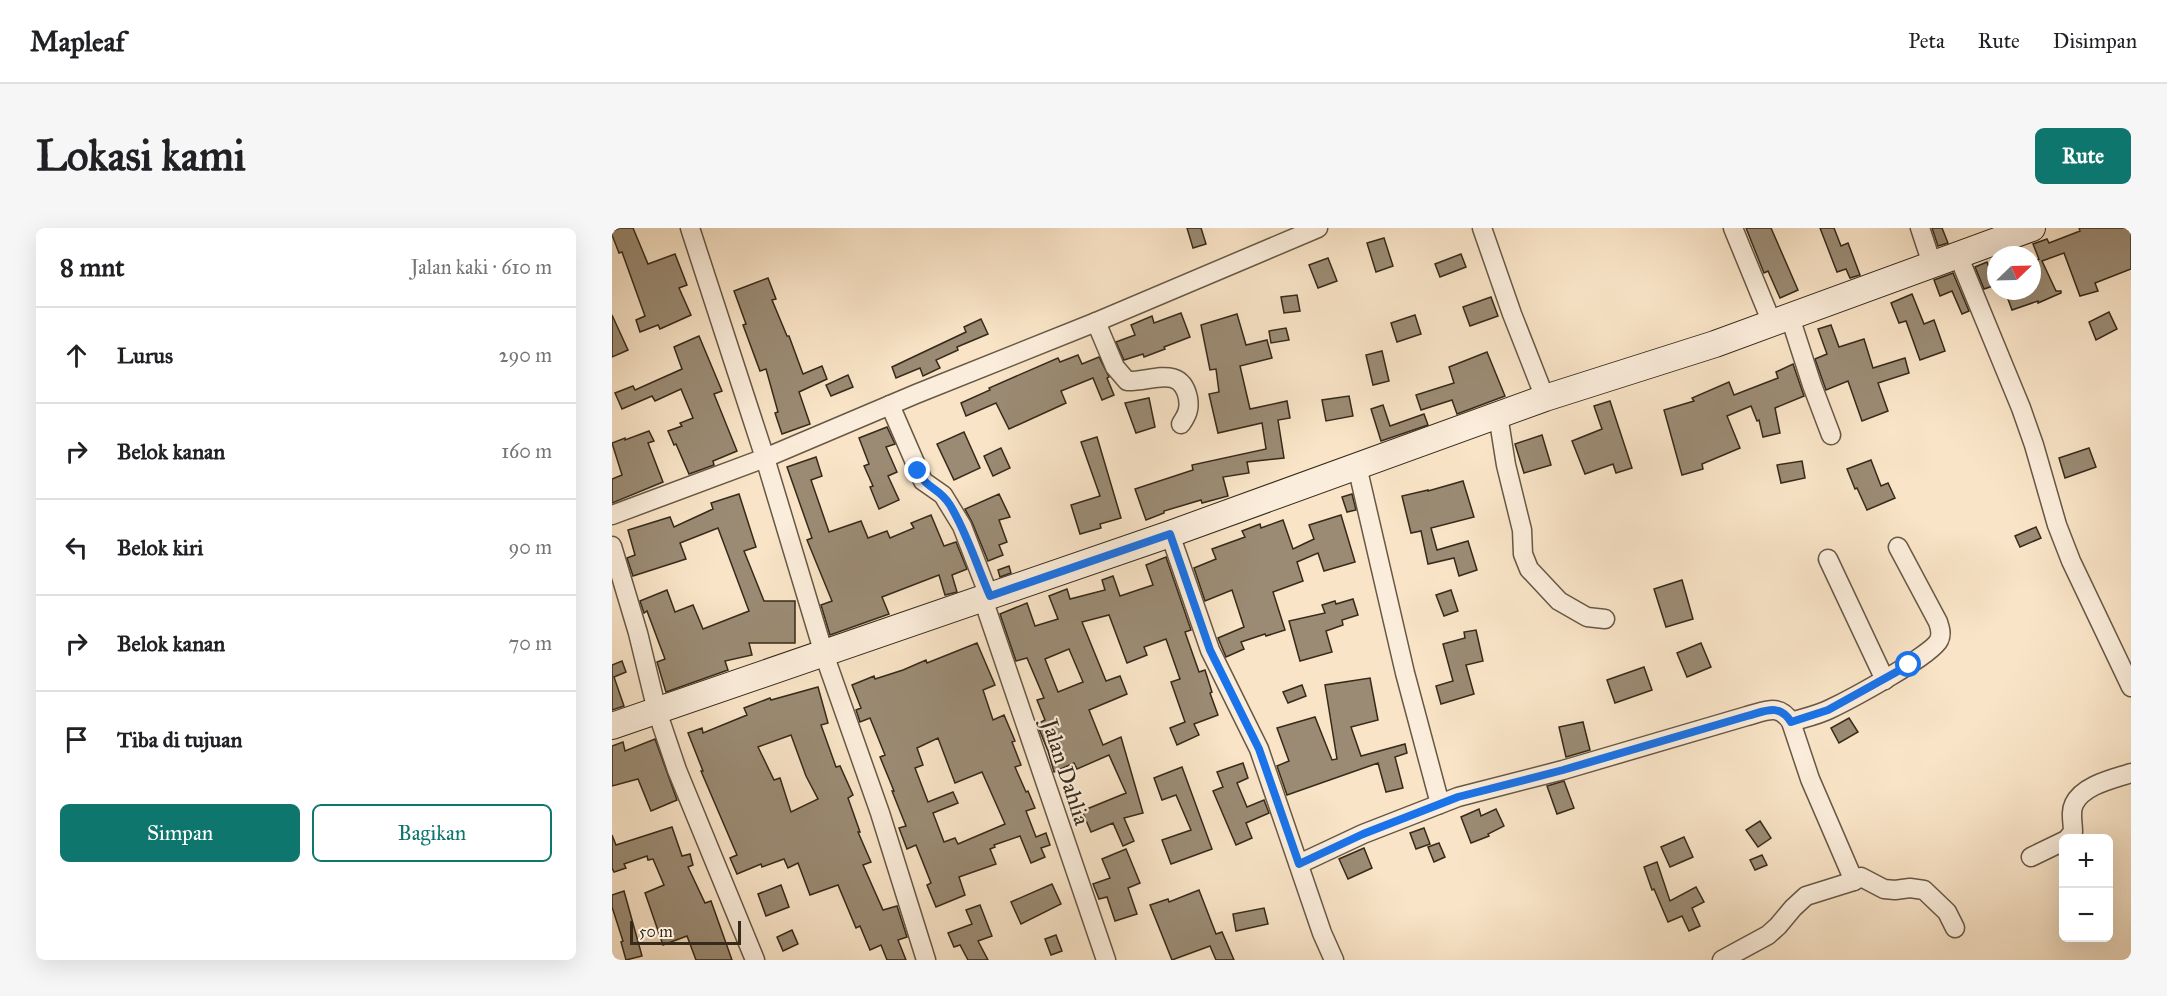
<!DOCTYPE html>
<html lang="id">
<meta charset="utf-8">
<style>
body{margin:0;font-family:"IM FELL Great Primer",serif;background:#f6f6f6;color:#202124}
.controls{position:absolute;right:18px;bottom:18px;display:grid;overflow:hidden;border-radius:9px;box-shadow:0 6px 24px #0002}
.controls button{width:54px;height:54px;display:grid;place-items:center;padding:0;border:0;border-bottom:2px solid #e0e0e0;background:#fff;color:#202124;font:30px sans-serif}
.compass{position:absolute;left:1375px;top:18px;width:54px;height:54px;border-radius:50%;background:#fff;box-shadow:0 6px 24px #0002;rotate:67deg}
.scale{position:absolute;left:18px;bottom:15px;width:111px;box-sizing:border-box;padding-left:6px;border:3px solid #362a1a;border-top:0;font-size:16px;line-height:21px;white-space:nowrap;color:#362a1a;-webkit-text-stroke:4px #fbeddb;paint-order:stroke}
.stop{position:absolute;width:18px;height:18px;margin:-14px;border:4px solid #1a73e8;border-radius:50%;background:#fff}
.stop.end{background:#1a73e8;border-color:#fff;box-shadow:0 2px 6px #0008}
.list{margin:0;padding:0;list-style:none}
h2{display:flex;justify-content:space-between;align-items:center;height:78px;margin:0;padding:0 24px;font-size:26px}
h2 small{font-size:20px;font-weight:400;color:#757577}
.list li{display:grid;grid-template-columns:39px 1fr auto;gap:18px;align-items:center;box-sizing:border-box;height:96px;padding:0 24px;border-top:2px solid #e0e0e0}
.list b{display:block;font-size:22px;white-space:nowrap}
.list em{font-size:20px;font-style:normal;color:#757577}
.actions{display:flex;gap:12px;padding:18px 24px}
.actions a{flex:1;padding:14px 0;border:2px solid #0f766e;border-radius:9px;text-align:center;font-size:21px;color:#0f766e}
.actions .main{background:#0f766e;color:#fff}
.icon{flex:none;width:33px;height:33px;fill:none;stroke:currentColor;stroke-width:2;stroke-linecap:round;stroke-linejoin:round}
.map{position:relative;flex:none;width:1519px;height:732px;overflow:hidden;border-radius:9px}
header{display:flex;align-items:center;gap:36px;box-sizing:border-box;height:84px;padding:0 30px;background:#fff;border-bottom:2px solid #e0e0e0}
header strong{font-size:28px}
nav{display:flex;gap:33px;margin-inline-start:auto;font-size:21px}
.intro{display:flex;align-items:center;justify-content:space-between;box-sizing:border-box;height:144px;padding:0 36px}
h1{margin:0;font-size:42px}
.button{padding:15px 27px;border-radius:9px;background:#0f766e;color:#fff;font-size:21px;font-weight:700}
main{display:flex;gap:36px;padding:0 36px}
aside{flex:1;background:#fff;border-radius:9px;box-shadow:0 6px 24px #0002}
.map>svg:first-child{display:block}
.building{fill:#9b8b74;stroke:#362a1a;stroke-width:1.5;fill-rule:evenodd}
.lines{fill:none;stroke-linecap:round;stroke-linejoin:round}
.street-casing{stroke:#675845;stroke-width:21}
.secondary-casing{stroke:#362a1a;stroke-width:28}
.street{stroke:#fbeddb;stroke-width:18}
.secondary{stroke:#fbeddb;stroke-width:26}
.route{stroke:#1a73e8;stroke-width:8}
.labels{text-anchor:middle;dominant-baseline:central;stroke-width:4.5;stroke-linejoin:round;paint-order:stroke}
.street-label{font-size:22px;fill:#362a1a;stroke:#fbeddb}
</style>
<header>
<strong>Mapleaf</strong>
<nav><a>Peta</a><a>Rute</a><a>Disimpan</a></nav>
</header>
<div class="intro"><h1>Lokasi kami</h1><a class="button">Rute</a></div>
<main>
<aside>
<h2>8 mnt<small>Jalan kaki · 610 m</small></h2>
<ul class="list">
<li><svg class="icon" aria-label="ahead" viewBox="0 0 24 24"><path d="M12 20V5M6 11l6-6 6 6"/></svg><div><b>Lurus</b></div><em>290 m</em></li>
<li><svg class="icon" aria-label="right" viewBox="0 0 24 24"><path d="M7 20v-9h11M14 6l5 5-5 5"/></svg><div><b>Belok kanan</b></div><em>160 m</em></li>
<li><svg class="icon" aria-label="left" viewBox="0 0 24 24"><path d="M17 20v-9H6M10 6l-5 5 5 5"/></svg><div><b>Belok kiri</b></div><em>90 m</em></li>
<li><svg class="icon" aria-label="right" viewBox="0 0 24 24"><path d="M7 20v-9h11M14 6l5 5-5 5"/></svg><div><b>Belok kanan</b></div><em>70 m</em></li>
<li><svg class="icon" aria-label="arrive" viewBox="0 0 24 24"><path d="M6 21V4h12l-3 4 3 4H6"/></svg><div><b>Tiba di tujuan</b></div></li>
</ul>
<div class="actions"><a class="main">Simpan</a><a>Bagikan</a></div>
</aside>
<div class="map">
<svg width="1519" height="732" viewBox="0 0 1519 732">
<rect width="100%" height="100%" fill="#f9e4c7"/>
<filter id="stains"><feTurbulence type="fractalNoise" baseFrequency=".00333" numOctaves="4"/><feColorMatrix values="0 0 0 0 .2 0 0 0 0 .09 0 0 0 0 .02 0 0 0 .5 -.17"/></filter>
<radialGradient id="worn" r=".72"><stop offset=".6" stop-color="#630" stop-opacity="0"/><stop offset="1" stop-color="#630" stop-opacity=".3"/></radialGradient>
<g class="building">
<polygon points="8,0 21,0 36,36 63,26 75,57 67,60 79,87 48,101 46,97 28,104 24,92 33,88 10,24 7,25 0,7 0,3"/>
<polygon points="575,0 589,0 594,16 581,20"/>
<polygon points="1134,0 1159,0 1186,62 1168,70 1156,43 1152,45"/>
<polygon points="1208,0 1222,0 1229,18 1236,15 1248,47 1238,50 1234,41 1225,44"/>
<polygon points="1320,0 1330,0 1336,15 1326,18"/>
<polygon points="1467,0 1519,0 1519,41 1483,55 1486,63 1468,68 1452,25 1430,33 1444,63 1449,63 1449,65 1426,75 1426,73 1400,82 1393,63 1420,63 1420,34 1427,31 1421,16 1435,11 1437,15 1468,3"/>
<polygon points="772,10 781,38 764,44 755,15"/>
<polygon points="849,26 854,39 828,49 823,36"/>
<polygon points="716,30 725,53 706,60 697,37"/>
<polygon points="1375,34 1384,57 1372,61 1363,39"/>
<polygon points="1341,45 1357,83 1350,86 1340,63 1328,68 1322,52"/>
<polygon points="156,50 164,71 160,72 175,108 177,108 191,146 210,138 215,151 187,164 198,196 170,206 163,185 166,184 154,141 148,143 131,97 134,96 122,63"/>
<polygon points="1300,66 1312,96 1322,92 1333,123 1308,132 1294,93 1287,95 1279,75"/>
<polygon points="685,67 688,83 672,85 669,69"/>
<polygon points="879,69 886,88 858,98 851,79"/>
<polygon points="1497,84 1505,101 1484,112 1477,94"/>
<polygon points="569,85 578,109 552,119 553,121 532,129 531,126 512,132 504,114 523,107 519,97 540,88 542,95"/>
<polygon points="625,86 634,117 655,112 660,130 628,138 638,181 675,173 678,190 666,192 672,230 635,234 637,245 611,249 616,268 590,275 589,272 552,283 552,285 534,292 523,261 581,242 580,237 654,221 650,195 606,205 597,166 607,164 604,141 598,142 589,97"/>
<polygon points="0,87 16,122 0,129"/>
<polygon points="803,87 809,106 785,114 779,95"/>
<polygon points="369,91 376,106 345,119 346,122 324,132 328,140 311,148 308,140 284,150 280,139 354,104 352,99"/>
<polygon points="1219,97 1227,119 1252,111 1261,140 1293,130 1297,145 1266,155 1276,183 1250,193 1236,153 1214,162 1203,131 1215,126 1206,101"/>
<polygon points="674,100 677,112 659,115 657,103"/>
<polygon points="87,108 110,163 102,166 125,223 101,233 102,237 77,246 64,216 62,217 56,203 70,198 68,195 81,190 69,161 43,173 40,168 10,181 3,165 21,158 23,162 70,141 62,119"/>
<polygon points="770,123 777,153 761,157 754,127"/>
<polygon points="875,124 893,168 845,186 840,172 809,182 804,167 842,155 837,139"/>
<polygon points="466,127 470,136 487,129 497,149 495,150 502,167 490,172 481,150 449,163 454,175 397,201 384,175 354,188 349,175 378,162 377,160 446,130 448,134"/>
<polygon points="1181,136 1192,168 1163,180 1168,205 1151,209 1147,192 1145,193 1139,178 1115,188 1128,220 1090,236 1091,241 1070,247 1052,182 1082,173 1080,170 1117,154 1122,167 1166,150 1164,144"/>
<polygon points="236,147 241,159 219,168 214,157"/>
<polygon points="737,168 741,188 714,193 710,172"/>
<polygon points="537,170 543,199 524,205 513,175"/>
<polygon points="998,173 1020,240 1004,245 1001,236 973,246 960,213 990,201 982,178"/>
<polygon points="771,177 778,198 812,186 816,197 769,213 759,181"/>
<polygon points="275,199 283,216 274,219 285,244 276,248 287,272 267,281 258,259 261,258 252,238 257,236 247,210"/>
<polygon points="37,203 42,213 36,215 51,254 0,275 0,251 10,247 0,215 13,210 13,212"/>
<polygon points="352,204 368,240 342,252 325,216"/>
<polygon points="930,207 939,237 912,245 903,216"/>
<polygon points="485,209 509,290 488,296 489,300 468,306 459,277 488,268 469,214"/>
<polygon points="389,220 398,240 381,248 372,228"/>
<polygon points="1477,220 1484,239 1453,250 1447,230"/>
<polygon points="204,229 210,248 199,252 217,304 249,293 256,310 275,303 278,310 302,300 299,295 319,287 332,318 344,314 355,341 340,347 345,364 333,367 327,347 270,369 277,386 218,407 209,377 220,373 195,312 200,310 175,239"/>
<polygon points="1259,232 1269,258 1276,255 1283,270 1255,282 1245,260 1243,261 1235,241"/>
<polygon points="1190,233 1193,250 1169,255 1165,237"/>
<polygon points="851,253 862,289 819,300 825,322 856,313 865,342 847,348 842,330 816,336 809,303 799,305 790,268 816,262 816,263"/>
<polygon points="127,266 144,319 132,323 152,373 183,373 183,415 137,415 140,427 113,433 116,442 54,464 45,434 53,431 35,383 32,385 28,373 55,362 63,384 81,377 91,401 137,383 106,300 68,315 74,331 21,348 15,330 23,327 16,302 58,289 62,299 101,281 99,275"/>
<polygon points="387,266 398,289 387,292 395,314 387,317 391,327 376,333 360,294 353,281"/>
<polygon points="740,266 744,282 735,284 730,269"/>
<polygon points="729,287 743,334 712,343 706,325 685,334 691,353 661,364 673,402 654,408 653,406 629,414 632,421 614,429 606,410 632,399 620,362 593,373 582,340 604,331 600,321 633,309 630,303 648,296 649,300 671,292 681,321 702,311 697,297"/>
<polygon points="1424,299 1429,310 1408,319 1403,308"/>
<path d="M554 329 579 402 573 404 587 444 593 442 600 464 598 465 606 487 582 496 587 507 565 517 558 500 573 494 559 454 568 451 554 411 532 419 535 427 515 435 497 387 470 394 494 453 508 448 515 466 477 482 491 517 509 509 531 585 512 590 522 613 511 618 501 595 479 604 470 583 514 565 497 527 465 541 462 535 442 544 436 523 425 496 433 492 425 472 432 470 415 430 404 433 388 386 415 375 423 398 446 391 437 368 455 361 458 371 493 362 490 352 501 348 508 368 541 357 534 337ZM457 421 471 454 446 464 433 431Z"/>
<polygon points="397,338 399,345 388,349 386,342"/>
<polygon points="1070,352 1081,391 1054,399 1042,361"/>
<polygon points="839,362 846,383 832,388 824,367"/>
<polygon points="741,371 746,387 730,392 731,397 714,403 720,424 688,433 677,393 713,385 710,377 723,373 724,376"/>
<polygon points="864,402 871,433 854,437 862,466 829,476 824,458 841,453 831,416 853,410 852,404"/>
<path d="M365 415 383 457 371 462 381 492 392 487 403 513 400 514 409 537 403 539 414 564 416 563 423 580 414 583 424 609 434 605 438 617 429 620 433 629 419 635 408 608 382 617 383 619 378 621 384 636 347 649 353 667 324 679 315 657 319 655 304 617 295 621 287 600 294 598 280 563H282L268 529 273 527 258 490 248 494 244 482 249 480 240 457 262 448 263 451 291 442 314 432 315 435ZM326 510 343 555 370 544 393 596 346 616 343 610 332 614 321 585 346 575 341 564 316 574 303 540 311 537 305 520Z"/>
<polygon points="1089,415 1099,439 1075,449 1065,425"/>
<polygon points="10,433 14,444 2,449 12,478 0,482 0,437"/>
<polygon points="1032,439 1040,462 1003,475 995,452"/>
<polygon points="758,450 766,492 739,499 749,528 793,516 795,525 783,529 791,560 774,564 766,535 675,567 665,538 677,533 665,500 703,489 720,532 725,531 713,457"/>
<polygon points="690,457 694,468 676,475 671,464"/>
<path d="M206 459 216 495 209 497 224 539 228 538 241 567 236 570 248 604H246L259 634 251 637 271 682 285 678 295 709 286 712 294 732H275L269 717 258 722 248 698 244 700 226 657 198 667 186 635 176 640 172 631 150 639 149 636 125 646 118 630 125 627 89 543H91L76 505 90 500 91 505 135 487 132 480 158 470 159 472ZM179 507 194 548 206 571 179 584 168 550 162 552 146 519Z"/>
<polygon points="1237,490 1246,504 1227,515 1219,500"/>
<polygon points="971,494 978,522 954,529 947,499"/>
<polygon points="43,511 65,572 39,583 26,551 0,558 0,518 11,514 13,523"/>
<polygon points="631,535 636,550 625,555 635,579 652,572 657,585 634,595 640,610 624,617 601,563 611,559 605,544"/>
<polygon points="570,539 600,621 559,636 550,612 579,602 564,567 550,572 542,550"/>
<polygon points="952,553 962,580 945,586 935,558"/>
<polygon points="867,581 869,588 884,581 892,598 876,606 877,608 859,615 849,589"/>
<polygon points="1148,593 1159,610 1146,619 1134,602"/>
<polygon points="60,599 70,628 78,626 81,637 76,639 93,675 99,673 120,732 84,732 75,708 51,717 33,665 52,657 41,631 36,632 35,628 12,636 14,640 2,644 0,640 0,607 4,617"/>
<polygon points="812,600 818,616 804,621 798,605"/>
<polygon points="1072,609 1081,629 1058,639 1049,619"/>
<polygon points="827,615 833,629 822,634 816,619"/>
<polygon points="752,620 760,640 736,651 727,631"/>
<polygon points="514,621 528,655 516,660 525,686 503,693 495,669 487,671 481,656 498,650 490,631"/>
<polygon points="1150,627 1155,637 1143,642 1138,632"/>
<polygon points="1045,634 1058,673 1084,659 1092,674 1080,680 1088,698 1077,703 1070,688 1056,694 1042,661 1040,662 1032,639"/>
<polygon points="440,656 449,676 409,696 399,674"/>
<polygon points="169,657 177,679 154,688 146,666"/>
<polygon points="587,662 604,706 610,704 622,732 604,732 598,718 560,732 538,677 556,671 557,674"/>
<polygon points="12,663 30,728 14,732 9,714 11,713 0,679 0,667"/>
<polygon points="368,677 380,708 366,713 376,732 356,732 348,717 342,719 336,705 360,696 354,682"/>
<polygon points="652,680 656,696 624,703 621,686"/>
<polygon points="180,702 186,716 171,723 165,709"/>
<polygon points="444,707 450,723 439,727 433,711"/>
</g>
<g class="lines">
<g class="street-casing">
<g id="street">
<polyline points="78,0 153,230 212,426 268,585 314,732"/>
<polyline points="870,0 900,86 933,170"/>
<polyline points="1121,0 1160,95"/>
<polyline points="1308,0 1320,36"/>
<polyline points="1346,27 1409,180 1422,217 1445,297 1459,333 1519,459"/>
<polyline points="1178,89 1200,157 1219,207"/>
<path d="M484 94 503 139 515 153C539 154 569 136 576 170 578 181 575 187 569 196"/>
<polyline points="278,177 311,253 331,267 350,298 377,368"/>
<polyline points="886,187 894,237 910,302 911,326 917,341 947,373 975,389 993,391"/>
<polyline points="745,238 793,445 828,576"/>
<polyline points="0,287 153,230 304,166 484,94 706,0"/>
<polyline points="558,306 598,422 647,521 710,705 722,732"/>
<polyline points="0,318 26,405 45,483 65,542 143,732"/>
<polyline points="1216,331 1273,452"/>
<polyline points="371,371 494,732"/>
<path d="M1179 494C1192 490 1206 487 1218 481 1237 472 1321 427 1327 412 1330 406 1328 400 1326 394L1286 319"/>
<path d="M1456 610 1461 604C1461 595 1458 584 1462 576 1471 557 1501 551 1519 545"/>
<polyline points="1419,629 1452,613"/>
<path d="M687 636 751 606 846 569 951 542 1135 488C1154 483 1167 475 1179 494L1198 551 1242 653 1194 668 1181 680 1166 698 1156 707 1110 732"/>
<polyline points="1242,653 1249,649 1272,661 1283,662 1298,660 1312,662 1335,684 1343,700"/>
</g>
</g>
<g class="secondary-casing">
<polyline id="secondary" points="0,498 558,306 933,170 1103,116 1420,0"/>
</g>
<use href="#street" class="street"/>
<use href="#secondary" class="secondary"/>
</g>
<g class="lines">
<path class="route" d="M306 243C315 262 327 259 338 277 355 305 365 338 378 368L558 306 598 422 647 521 687 636 751 606 846 569 951 542 1135 488C1154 483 1167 475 1179 494L1216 482 1297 437"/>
</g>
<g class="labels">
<g class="street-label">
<text transform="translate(454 544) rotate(72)">Jalan Dahlia</text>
</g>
</g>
<rect width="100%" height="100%" filter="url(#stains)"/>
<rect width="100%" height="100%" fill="url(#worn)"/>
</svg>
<div class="controls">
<button>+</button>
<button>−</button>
</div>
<svg class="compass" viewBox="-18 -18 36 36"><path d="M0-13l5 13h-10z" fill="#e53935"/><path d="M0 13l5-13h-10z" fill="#757577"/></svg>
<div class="scale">50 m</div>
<div class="stop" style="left:1297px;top:437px"></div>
<div class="stop end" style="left:306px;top:243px"></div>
</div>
</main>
